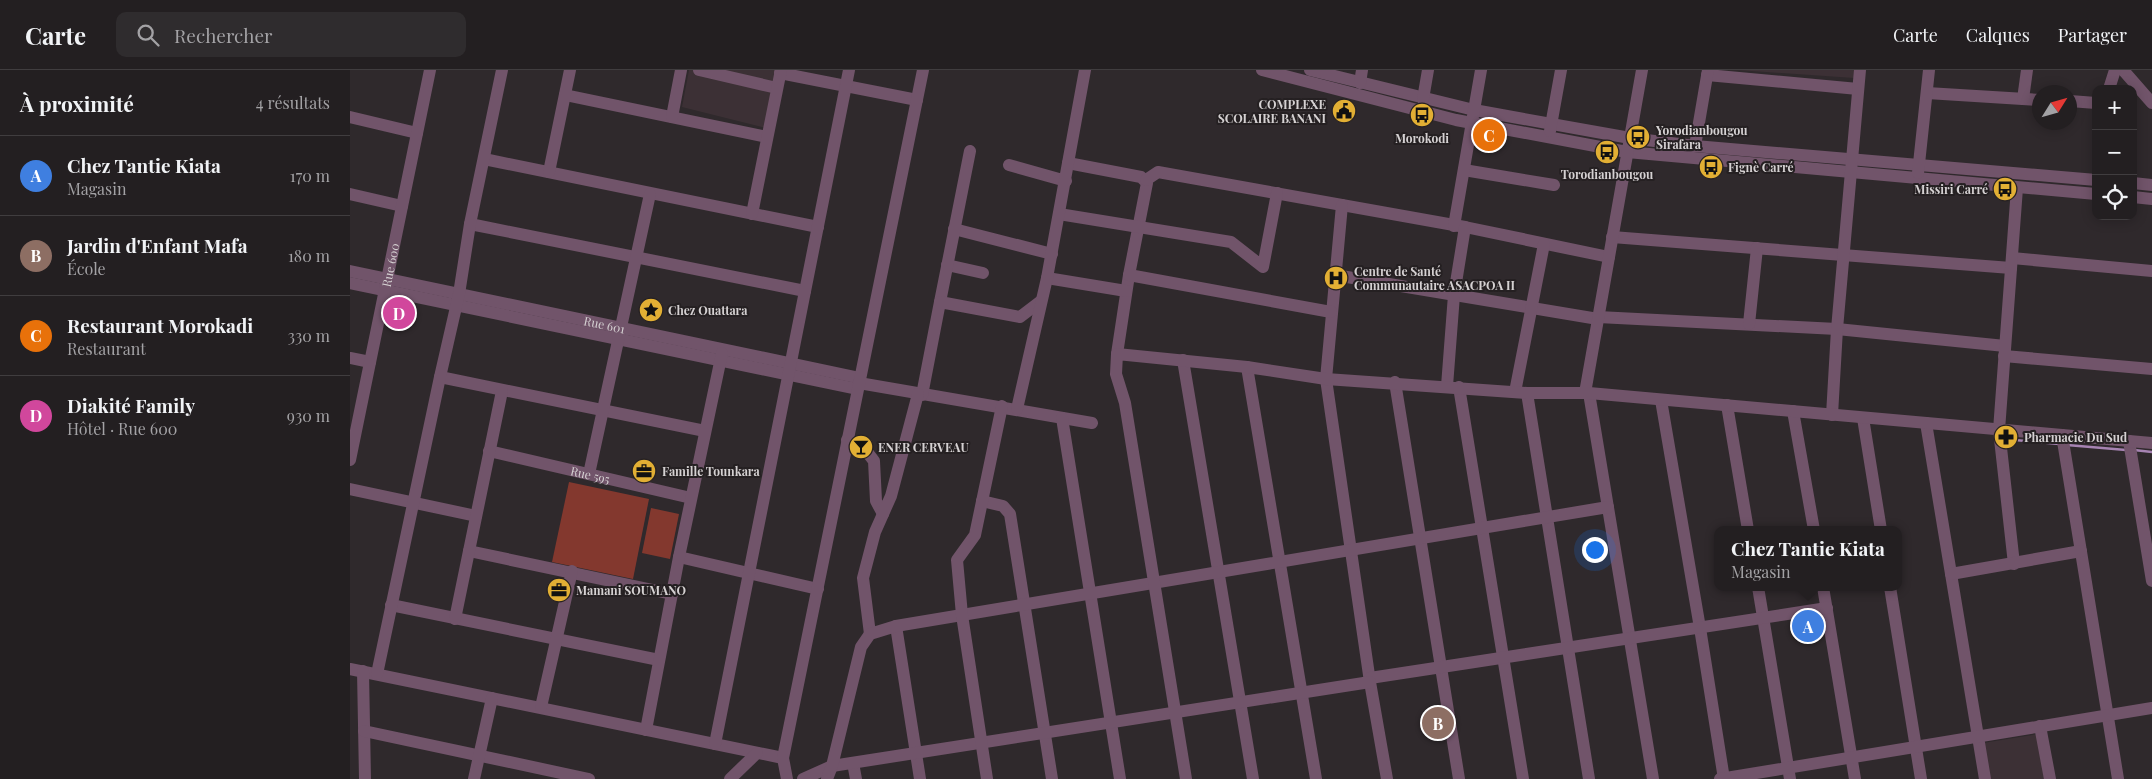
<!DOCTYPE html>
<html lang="fr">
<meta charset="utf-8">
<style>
body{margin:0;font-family:"Playfair Display",serif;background:#2f2c2e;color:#f1f3f6}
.controls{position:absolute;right:15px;top:15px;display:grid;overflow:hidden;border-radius:10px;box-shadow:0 2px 12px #0003}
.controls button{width:45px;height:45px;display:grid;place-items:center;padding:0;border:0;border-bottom:1px solid #403d3f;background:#231f21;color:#f1f3f6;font:25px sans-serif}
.compass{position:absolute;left:1682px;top:15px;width:45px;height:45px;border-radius:50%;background:#231f21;box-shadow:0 2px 12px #0003;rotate:53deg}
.you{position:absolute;left:1244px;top:479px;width:18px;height:18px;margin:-12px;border:4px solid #fff;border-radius:50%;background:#1a73e8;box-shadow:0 0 0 8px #1a73e833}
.badge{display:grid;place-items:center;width:32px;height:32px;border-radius:50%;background:#bca0f2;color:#fff;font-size:16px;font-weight:700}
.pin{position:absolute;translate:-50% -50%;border:2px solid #fff;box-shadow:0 1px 5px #0006}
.popup{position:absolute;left:1364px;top:456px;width:188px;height:65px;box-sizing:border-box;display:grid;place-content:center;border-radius:10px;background:#231f21;filter:drop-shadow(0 1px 4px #0005);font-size:16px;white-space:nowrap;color:#a3a2a5}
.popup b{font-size:19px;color:#f1f3f6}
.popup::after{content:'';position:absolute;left:50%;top:100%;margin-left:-10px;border:10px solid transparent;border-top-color:#231f21}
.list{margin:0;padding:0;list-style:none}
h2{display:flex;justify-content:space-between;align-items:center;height:65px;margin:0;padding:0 20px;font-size:21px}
h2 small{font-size:16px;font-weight:400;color:#a3a2a5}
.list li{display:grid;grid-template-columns:32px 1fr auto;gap:15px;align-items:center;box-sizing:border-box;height:80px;padding:0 20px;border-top:1px solid #403d3f}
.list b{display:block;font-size:19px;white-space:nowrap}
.list p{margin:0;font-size:16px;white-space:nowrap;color:#a3a2a5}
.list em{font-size:16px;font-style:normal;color:#a3a2a5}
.icon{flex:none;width:28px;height:28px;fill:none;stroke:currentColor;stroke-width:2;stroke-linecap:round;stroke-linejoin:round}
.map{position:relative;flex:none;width:1802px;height:709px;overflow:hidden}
header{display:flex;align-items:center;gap:30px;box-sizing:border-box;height:70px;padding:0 25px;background:#231f21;border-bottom:1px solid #403d3f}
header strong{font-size:24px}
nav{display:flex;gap:28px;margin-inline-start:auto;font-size:18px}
.search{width:350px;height:45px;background:#2f2c2e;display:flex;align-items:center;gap:12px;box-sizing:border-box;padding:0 18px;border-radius:10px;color:#a3a2a5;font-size:19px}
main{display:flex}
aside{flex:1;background:#231f21}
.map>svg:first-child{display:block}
.built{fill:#3c3035}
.green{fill:#83382e}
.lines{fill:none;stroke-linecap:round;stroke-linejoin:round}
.stream{stroke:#a683b2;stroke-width:2.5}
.minor{stroke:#71546a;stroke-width:12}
.labels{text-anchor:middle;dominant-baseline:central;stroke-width:4;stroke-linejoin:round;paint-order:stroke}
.poi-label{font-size:12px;font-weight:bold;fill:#d5d1d2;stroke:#252022;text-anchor:start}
.street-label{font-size:12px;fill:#d5d1d2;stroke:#252022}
</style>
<header>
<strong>Carte</strong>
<div class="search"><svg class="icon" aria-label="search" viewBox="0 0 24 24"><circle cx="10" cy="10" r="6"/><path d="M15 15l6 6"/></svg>Rechercher</div>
<nav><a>Carte</a><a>Calques</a><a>Partager</a></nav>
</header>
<main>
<aside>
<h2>À proximité<small>4 résultats</small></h2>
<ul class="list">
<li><span class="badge" style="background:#3f7fe0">A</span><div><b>Chez Tantie Kiata</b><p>Magasin</p></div><em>170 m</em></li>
<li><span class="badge" style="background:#8d6e63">B</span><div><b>Jardin d'Enfant Mafa</b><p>École</p></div><em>180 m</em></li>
<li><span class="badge" style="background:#e8710a">C</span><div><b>Restaurant Morokadi</b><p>Restaurant</p></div><em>330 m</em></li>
<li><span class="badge" style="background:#d1479c">D</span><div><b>Diakité Family</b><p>Hôtel · Rue 600</p></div><em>930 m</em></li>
</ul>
</aside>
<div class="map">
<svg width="1802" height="709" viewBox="0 0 1802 709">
<rect width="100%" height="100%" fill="#2f292c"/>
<g class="built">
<polygon points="339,0 426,0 416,58 332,37"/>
<polygon points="1387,0 1504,0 1504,8"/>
<polygon points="1688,664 1695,709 1639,709 1633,673"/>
</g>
<g class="green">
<polygon points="219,412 299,429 283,509 202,492"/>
<polygon points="301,438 329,444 320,489 292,483"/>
</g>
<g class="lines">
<g class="stream">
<polyline points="1654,369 1709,374"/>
<polyline points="1717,375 1776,380"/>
<polyline points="1784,380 1802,382"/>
</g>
<g class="minor">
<polyline points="349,0 427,18"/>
<polyline points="912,0 1106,50 1277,82 1746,124"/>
<polyline points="960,0 1124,40 1280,68 1345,76 1746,110"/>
<polyline points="1773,0 1802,33"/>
<polyline points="430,3 567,30"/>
<polyline points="1357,5 1508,19"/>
<polyline points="1010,13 1012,0"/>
<polyline points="1759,19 1765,0"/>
<polyline points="1577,23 1690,30"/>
<polyline points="215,25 417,67"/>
<polyline points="1073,29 1078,0"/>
<polyline points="1673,29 1677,0"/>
<polyline points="1720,31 1746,33"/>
<polyline points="0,47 67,63"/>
<polyline points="322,47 331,0"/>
<polyline points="1200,61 1211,0"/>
<polyline points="1345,76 1358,0"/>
<polyline points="134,89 468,157"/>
<polyline points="718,93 791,107 797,113 779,205 767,284"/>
<polyline points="659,95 716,111"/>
<polyline points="1114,100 1204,115"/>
<polyline points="199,102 220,0"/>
<polyline points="1568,103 1579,0"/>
<polyline points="796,110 808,102 1115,157 1259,187"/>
<polyline points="1783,113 1802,115"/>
<polyline points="0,124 52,136"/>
<polyline points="1783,127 1802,129"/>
<polyline points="992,135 976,309 1020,612 1037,709"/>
<polyline points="402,144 431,0"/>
<polyline points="709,144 881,172 913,197 927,123"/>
<polyline points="120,154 455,221"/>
<polyline points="1104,156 1131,0"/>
<polyline points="604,159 702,184"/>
<polyline points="1262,167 1661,198"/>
<polyline points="1662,188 1802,201"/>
<polyline points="597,195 633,203"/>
<path id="s1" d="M0 201 510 308"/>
<polyline points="779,205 981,242"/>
<polyline points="985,205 1248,249"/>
<polyline points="697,208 776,221"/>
<polyline points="0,213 507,319"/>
<polyline points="590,232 620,81"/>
<polyline points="1248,247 1487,259 1655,276"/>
<polyline points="1399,254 1407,178"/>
<polyline points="1654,286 1802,299"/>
<polyline points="0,288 20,292"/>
<polyline points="833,290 903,709"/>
<polyline points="897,297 966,709"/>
<polyline points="90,307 355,361"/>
<polyline points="1045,312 1109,709"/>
<polyline points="509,313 742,353"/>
<polyline points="1097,316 1104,225 1115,157"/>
<polyline points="1109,317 1173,709"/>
<polyline points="1165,322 1194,174"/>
<polyline points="1177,323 1239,709"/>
<polyline points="1235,323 1292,0"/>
<polyline points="1239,323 1303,709"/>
<polyline points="572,325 590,232 670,247 691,231"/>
<polyline points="1311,330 1350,558 1374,709"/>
<polyline points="1377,335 1398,460"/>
<polyline points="667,339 697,208 735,0"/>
<polyline points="1443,341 1464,460"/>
<polyline points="1482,345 1487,259 1510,0"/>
<polyline points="712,348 770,709"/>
<polyline points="1513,348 1531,460"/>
<polyline points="1576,353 1635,709"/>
<polyline points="1712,365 1768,709"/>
<polyline points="497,370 514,378 524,391 526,431 533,444"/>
<polyline points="1779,371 1802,511"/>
<path id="s2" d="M139 381 341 428"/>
<path id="s3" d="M0 390 80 0"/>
<polyline points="239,404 300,124"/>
<polyline points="0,419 126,446"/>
<polyline points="632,431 653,436 660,444 702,709"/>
<polyline points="119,481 322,524"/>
<polyline points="329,487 468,519"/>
<polyline points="1664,494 1649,360 1667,118"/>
<polyline points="1601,504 1731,481"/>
<polyline points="1408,517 1440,709"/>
<polyline points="1473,517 1505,709"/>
<polyline points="1540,517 1571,709"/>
<polyline points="41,535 309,590"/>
<polyline points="105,549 152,321"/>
<polyline points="546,556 570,709"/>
<polyline points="520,564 513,508 525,462 541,426 568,324"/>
<polyline points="0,599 433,688"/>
<polyline points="13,601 15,709"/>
<polyline points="27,604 90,307 109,224 120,154 152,0"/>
<polyline points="1020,608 1477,538"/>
<polyline points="191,637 222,501"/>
<polyline points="1690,656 1700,709"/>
<polyline points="296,660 329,487 372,283"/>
<polyline points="14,661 239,709"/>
<polyline points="365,674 499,0"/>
<polyline points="503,693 506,709"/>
<polyline points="124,709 142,628"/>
<polyline points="380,709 407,683"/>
<polyline points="437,709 433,688 573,0"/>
<polyline points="453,709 482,696 1020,612"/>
<polyline points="477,709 482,696 511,577 520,564 546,556 1258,437"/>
<polyline points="637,709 612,545 607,490 625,465 652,336"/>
<polyline points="836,709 775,333 766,304 767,284 897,297 976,309 1177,323 1239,323 1802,373"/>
<polyline points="1370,709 1802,638"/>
</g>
</g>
<defs>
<g id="civic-disc" transform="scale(1.25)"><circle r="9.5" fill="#e2af34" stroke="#252022"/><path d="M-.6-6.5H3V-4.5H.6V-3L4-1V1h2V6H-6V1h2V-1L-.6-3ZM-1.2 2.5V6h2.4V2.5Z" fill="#111"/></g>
<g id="bus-disc" transform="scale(1.25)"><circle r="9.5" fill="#e2af34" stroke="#252022"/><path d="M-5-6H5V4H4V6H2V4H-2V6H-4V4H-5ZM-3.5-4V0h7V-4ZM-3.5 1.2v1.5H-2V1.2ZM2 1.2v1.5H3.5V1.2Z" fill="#111"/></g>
<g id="hospital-disc" transform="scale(1.25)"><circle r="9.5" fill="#e2af34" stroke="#252022"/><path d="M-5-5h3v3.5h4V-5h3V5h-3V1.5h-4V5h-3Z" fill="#111"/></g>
<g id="sight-disc" transform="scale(1.25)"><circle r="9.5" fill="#e2af34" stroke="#252022"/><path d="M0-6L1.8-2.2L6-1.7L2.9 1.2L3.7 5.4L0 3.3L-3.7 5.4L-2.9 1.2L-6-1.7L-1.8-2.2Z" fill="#111"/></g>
<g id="pharmacy-disc" transform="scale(1.25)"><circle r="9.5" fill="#e2af34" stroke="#252022"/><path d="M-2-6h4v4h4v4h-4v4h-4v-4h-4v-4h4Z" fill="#111"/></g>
<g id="bar-disc" transform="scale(1.25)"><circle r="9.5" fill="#e2af34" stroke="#252022"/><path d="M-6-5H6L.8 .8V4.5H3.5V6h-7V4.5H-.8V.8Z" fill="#111"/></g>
<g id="office-disc" transform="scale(1.25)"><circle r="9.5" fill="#e2af34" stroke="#252022"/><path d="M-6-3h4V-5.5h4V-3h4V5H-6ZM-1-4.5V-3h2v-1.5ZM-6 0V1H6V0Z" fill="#111"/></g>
</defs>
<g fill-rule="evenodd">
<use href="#civic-disc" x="994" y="41"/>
<use href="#bus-disc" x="1072" y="45"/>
<use href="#bus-disc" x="1288" y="67"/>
<use href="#bus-disc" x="1257" y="82"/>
<use href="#bus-disc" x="1361" y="97"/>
<use href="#bus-disc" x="1655" y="119"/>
<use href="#hospital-disc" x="986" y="208"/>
<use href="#sight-disc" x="301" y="240"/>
<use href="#pharmacy-disc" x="1656" y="367"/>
<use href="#bar-disc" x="511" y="377"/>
<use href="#office-disc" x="294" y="401"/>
<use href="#office-disc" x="209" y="520"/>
</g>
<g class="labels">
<g class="poi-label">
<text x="976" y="34" text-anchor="end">COMPLEXE<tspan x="976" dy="14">SCOLAIRE BANANI</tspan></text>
<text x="1306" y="60">Yorodianbougou<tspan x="1306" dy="14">Sirafara</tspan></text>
<text x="1072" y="68" text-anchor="middle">Morokodi</text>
<text x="1378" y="97">Fignè Carré</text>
<text x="1257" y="104" text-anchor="middle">Torodianbougou</text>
<text x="1638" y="119" text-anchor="end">Missiri Carré</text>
<text x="1004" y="201">Centre de Santé<tspan x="1004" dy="14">Communautaire ASACPOA II</tspan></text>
<text x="318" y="240">Chez Ouattara</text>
<text x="1674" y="367">Pharmacie Du Sud</text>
<text x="528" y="377">ENER CERVEAU</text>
<text x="312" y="401">Famille Tounkara</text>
<text x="226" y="520">Mamani SOUMANO</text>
</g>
<g class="street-label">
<text stroke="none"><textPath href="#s3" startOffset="199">Rue 600</textPath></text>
<text stroke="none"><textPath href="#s1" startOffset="260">Rue 601</textPath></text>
<text stroke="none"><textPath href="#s2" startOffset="104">Rue 595</textPath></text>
</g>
</g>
</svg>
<div class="controls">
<button>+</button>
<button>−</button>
<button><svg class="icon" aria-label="locate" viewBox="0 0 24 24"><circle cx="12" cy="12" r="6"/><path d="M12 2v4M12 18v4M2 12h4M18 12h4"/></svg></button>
</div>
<svg class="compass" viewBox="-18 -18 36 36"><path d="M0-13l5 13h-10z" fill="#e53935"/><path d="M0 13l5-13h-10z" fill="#a3a2a5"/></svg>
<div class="you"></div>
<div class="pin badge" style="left:1458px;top:556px;background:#3f7fe0">A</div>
<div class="popup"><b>Chez Tantie Kiata</b>Magasin</div>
<div class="pin badge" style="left:1088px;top:653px;background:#8d6e63">B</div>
<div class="pin badge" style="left:1139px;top:65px;background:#e8710a">C</div>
<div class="pin badge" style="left:49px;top:243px;background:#d1479c">D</div>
</div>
</main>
